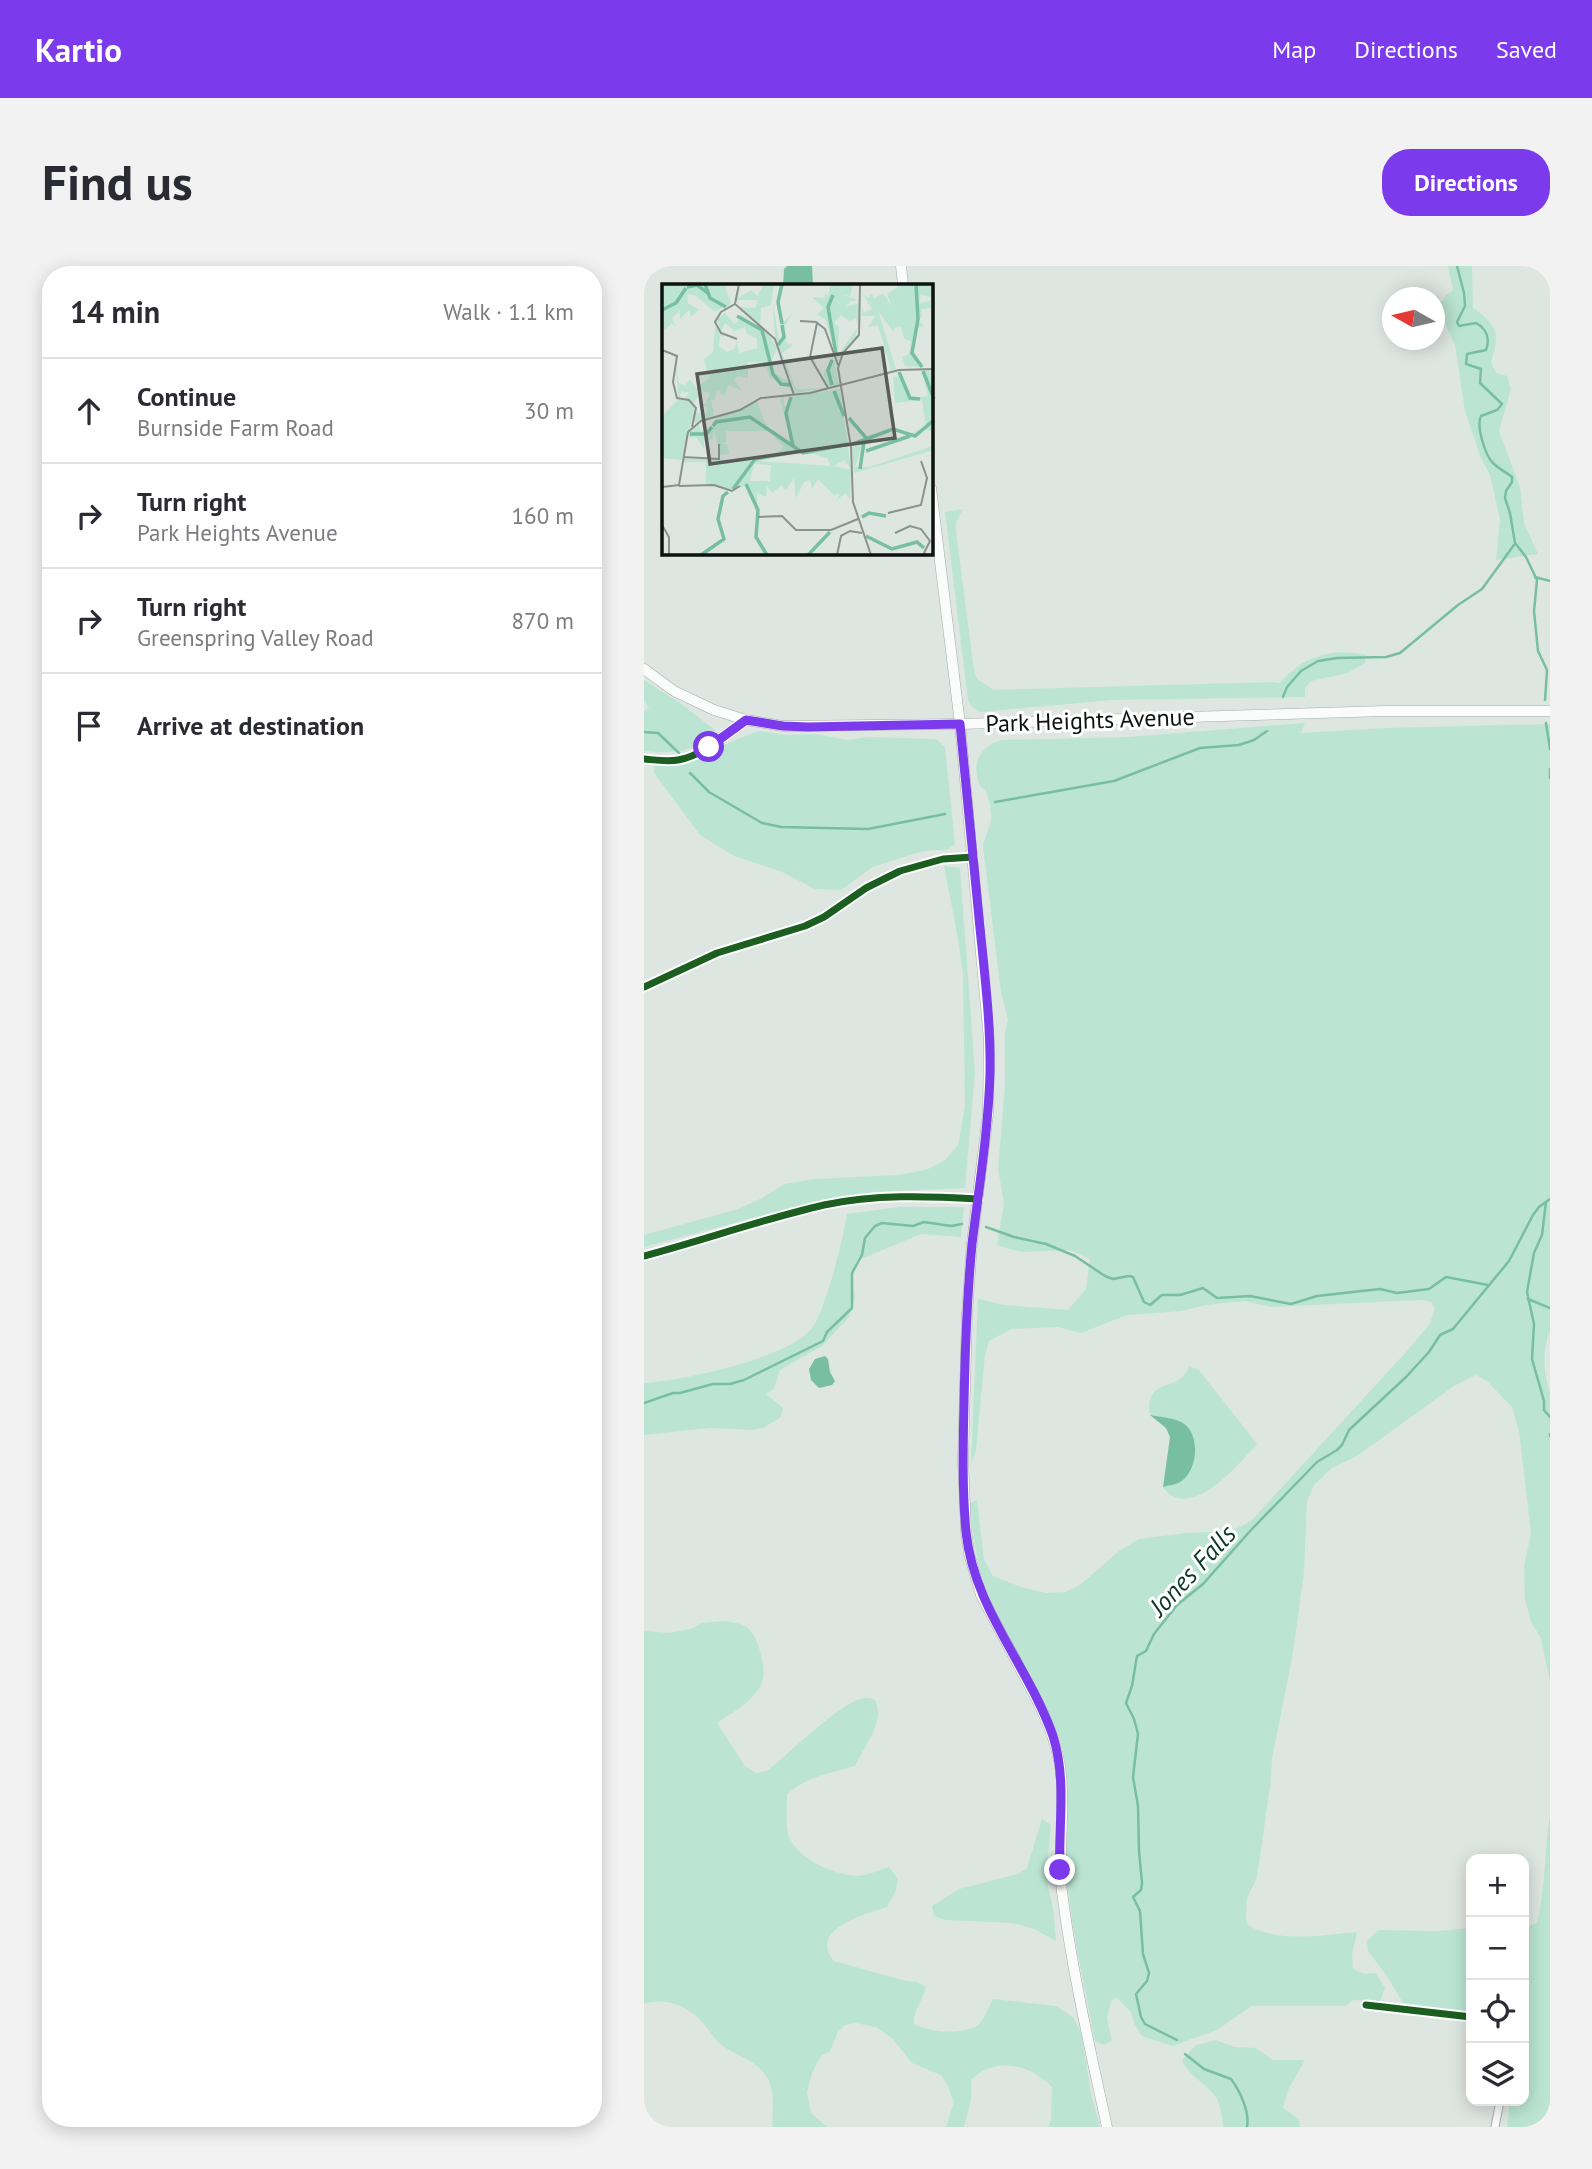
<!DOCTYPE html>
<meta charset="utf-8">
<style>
body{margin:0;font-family:"PT Sans",sans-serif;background:#f2f2f3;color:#2b2b33}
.controls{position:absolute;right:21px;bottom:21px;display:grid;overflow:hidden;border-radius:14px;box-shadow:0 4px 18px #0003}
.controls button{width:63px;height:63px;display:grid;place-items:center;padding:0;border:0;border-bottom:2px solid #e1e1e2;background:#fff;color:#2b2b33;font:35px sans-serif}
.compass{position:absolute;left:738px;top:21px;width:63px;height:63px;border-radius:50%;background:#fff;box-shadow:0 4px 18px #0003;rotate:278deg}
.stop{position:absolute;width:21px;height:21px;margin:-16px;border:5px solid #7c3aed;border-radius:50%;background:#fff}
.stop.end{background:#7c3aed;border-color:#fff;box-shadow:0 2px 7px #0008}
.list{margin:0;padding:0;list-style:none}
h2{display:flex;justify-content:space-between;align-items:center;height:91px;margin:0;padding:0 28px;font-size:30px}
h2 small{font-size:23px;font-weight:400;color:#7c7c81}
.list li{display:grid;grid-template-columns:46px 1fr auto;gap:21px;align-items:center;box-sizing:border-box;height:105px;padding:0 28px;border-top:2px solid #e1e1e2}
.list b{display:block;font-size:26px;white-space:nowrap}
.list p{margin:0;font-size:23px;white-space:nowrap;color:#7c7c81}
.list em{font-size:23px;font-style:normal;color:#7c7c81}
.icon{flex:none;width:38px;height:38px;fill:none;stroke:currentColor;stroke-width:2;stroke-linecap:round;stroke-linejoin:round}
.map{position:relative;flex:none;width:906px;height:1861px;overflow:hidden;border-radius:28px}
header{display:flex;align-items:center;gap:42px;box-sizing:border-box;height:98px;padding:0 35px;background:#7c3aed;color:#fff}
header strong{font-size:33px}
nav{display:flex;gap:38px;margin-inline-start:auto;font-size:24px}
.intro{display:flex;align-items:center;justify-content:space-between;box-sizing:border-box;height:168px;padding:0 42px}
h1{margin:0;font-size:49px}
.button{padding:18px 32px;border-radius:28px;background:#7c3aed;color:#fff;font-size:24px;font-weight:700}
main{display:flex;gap:42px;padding:0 42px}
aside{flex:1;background:#fff;border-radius:28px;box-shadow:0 4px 18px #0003}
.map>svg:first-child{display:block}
.green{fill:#bbe5d2}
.water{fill:#78bfa2}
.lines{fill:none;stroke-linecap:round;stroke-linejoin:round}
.stream{stroke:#78bfa2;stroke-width:2.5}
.minor-casing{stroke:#a5aca9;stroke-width:9}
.secondary-casing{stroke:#a5aca9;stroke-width:11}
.minor{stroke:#fafbfb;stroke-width:7}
.secondary{stroke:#fafbfb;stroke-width:10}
.cycleway-casing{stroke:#fff;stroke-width:11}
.cycleway{stroke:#1b5e20;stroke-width:7}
.route{stroke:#7c3aed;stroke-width:9}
.labels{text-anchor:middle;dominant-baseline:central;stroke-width:6;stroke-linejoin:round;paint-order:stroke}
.street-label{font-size:24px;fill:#0e1210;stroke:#fff}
.water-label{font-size:26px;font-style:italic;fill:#0b3727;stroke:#fff}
.inset-river{fill:none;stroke:#78bfa2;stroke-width:3.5}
.inset-road{fill:none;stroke:#8b918e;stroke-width:2}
.view{fill:#575c5a;fill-opacity:0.15;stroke:#575c5a;stroke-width:3.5}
.inset-edge{fill:none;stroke:#0e1210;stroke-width:3.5}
</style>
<header>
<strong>Kartio</strong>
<nav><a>Map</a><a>Directions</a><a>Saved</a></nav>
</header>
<div class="intro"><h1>Find us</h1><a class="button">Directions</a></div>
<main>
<aside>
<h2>14 min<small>Walk · 1.1 km</small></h2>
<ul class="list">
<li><svg class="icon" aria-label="ahead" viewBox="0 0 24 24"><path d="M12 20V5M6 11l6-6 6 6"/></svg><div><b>Continue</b><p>Burnside Farm Road</p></div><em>30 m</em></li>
<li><svg class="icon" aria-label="right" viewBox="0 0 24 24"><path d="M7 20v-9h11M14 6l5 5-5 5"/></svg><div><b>Turn right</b><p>Park Heights Avenue</p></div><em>160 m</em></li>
<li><svg class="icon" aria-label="right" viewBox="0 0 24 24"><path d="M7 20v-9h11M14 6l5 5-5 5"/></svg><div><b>Turn right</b><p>Greenspring Valley Road</p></div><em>870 m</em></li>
<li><svg class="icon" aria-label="arrive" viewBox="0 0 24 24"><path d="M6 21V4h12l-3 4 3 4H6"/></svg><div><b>Arrive at destination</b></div></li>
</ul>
</aside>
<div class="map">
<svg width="906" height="1861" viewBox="0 0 906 1861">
<rect width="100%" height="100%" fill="#dee6e2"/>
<g class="green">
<path d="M804 0H828L829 42C854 59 856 68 847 96L852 107 863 110 867 123 855 165 876 221 880 257 894 288 852 294 856 254 846 209 837 192 821 145 811 79 794 42 802 29 809 24Z"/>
<path d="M319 243 312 256V265L330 405 333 413 350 424 628 416 636 417C658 391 688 381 722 389L721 397 704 407 667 415 661 422V431L467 434 337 446 329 442 324 434 301 246Z"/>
<path d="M0 414 36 437 71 464 70 469C50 486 26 488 0 485V445L5 442 0 434Z"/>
<path d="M661 457 657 467 741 462 906 458V1065C898 1085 899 1106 906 1127V1416L897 1372 887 1356 881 1333 880 1301 887 1267 875 1165 868 1141 844 1116 832 1109 810 1120 713 1190 688 1202 670 1219 663 1235 660 1306 649 1387 628 1493 626 1521 613 1612 603 1632 602 1652 604 1659C632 1677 681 1669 713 1666L708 1689 709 1703 720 1708 732 1707 741 1722 736 1735 709 1734 702 1740H608L573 1764 528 1780 498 1770 491 1759 487 1746 472 1731 467 1735 463 1752 468 1775 460 1779 451 1775C441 1719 426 1663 423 1606 420 1561 430 1519 416 1474 403 1438 382 1408 364 1375 339 1327 330 1291 326 1237L333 1234 340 1294 349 1310 377 1321 402 1327 421 1326 436 1319 475 1285 495 1273 542 1267 588 1265 607 1255 762 1086 785 1059 791 1043 787 1036 779 1034 626 1041 601 1035 562 1039 538 1045 483 1049 437 1067 414 1061 367 1063 345 1075 341 1089 332 1184 327 1198 334 1033 360 1039 424 1044 442 1023 446 993 426 984 377 986 353 979 360 937 354 903 361 819V768L364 753 357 726 339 581C340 571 346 563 347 554 348 548 345 532 342 526 339 521 337 523 335 517 327 496 337 480 357 474L484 471Z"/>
<polygon points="114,465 143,469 171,468 205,474 224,471 292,473 301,481 311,578 303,584 279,585 229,601 197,624 171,623 136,605 90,590 56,569 10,507 11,499 52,494 69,483"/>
<polygon points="300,600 316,602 331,806 321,922 229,926 146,942 0,981 0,969 94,943 118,932 140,918 171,913 254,909 282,904 300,895 314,879 321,839 319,709 315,678"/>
<path d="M255 941H320L317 971 277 968 217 993 208 1009 211 1032 205 1051 178 1080 136 1104 130 1123 122 1128 139 1142 136 1152 119 1162 109 1164 66 1162 0 1169V1117C37 1115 146 1092 168 1062 182 1043 199 973 203 948Z"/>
<path d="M545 1100 555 1104 613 1178C595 1198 545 1258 519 1221L539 1215 538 1156 506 1149C500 1110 537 1127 545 1100Z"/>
<path d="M79 1355C86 1356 95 1357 101 1360 114 1367 123 1402 118 1416 110 1436 89 1446 73 1457L101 1500 112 1507 123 1505C143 1490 198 1434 221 1432 223 1431 229 1433 231 1434 242 1454 220 1481 211 1500 188 1507 160 1511 143 1529 143 1540 142 1552 143 1563 147 1591 187 1608 213 1610 222 1610 235 1604 245 1601L254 1613 252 1624 243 1641C222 1648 163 1663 190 1695L262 1715 273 1716 282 1721C279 1735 269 1744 270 1758 286 1766 314 1769 331 1761 340 1756 344 1742 349 1733L412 1740 429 1751 437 1766 447 1828 456 1861H404L407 1854 408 1821C386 1798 351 1790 327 1814V1834L320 1861H302L310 1836 303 1818 297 1809 268 1797 248 1772 232 1761 211 1757 201 1759 194 1766 186 1785 177 1790 168 1807 163 1827 167 1847 183 1861H128C129 1845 131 1827 124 1813 114 1795 96 1791 80 1781 71 1775 66 1765 59 1757 44 1740 22 1731 0 1738V1365L25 1367 47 1363 58 1357Z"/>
<path d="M906 1549V1861H863L866 1835H880V1661L893 1657C902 1622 900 1585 906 1549Z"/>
<polygon points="398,1553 407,1559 402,1612 409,1642 412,1675 390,1663 369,1657 301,1654 290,1650 288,1640 315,1623 374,1608 383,1602"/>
<polygon points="827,1662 824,1741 826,1746 759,1737 743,1710 724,1685 723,1675 734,1664 794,1665"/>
<path d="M572 1774 591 1781 612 1782 629 1794H661L645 1822 639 1842 655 1853 656 1861H579C578 1852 577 1841 573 1833 564 1817 544 1811 538 1794L552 1779Z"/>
</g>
<g class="water">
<polygon points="143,0 168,0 169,19 139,19 140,3"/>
<polygon points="181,1090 184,1093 186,1106 191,1115 188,1119 175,1122 167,1114 165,1103 171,1093"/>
<path d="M506 1149C516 1151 531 1152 539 1157 556 1168 554 1201 540 1213 536 1218 526 1219 519 1221L526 1171 522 1162Z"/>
</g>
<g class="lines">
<g class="stream">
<path d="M813 0 820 27 821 40 813 56 815 60 832 57C843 63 846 73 842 84L823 88 822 98 837 103 836 117 858 138 853 144 837 150C832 160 841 189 849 197 855 203 862 206 868 211V216L862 225 861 232 866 247 871 277 882 291 893 314 890 345 894 385 903 404 901 434"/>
<polyline points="891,311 906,315"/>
<polyline points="639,431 643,421 657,405 674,395 693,392 742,391 756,387 814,339 838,323 870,279"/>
<polyline points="902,457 906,483"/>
<polyline points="0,466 14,467 35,487"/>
<polyline points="906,503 906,512"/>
<polyline points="46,507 65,526 118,557 137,561 224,563 301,548"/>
<polyline points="351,536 470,515 556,482 595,479 610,474 623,465"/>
<polyline points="902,936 898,969 890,987 883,1026 890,1058 888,1093 900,1135 900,1144 906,1151"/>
<polyline points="342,961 370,971 402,978 431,990 461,1010 469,1013 485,1010 489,1011 500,1036 506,1039 518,1029 536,1029 559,1022 573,1032 606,1030 647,1038 673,1030 736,1023 753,1027 785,1023 802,1011 844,1019"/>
<polyline points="884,1033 906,1042"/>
<polyline points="0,1137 29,1127 36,1127 69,1118 86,1118 100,1114 179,1075 183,1066 208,1042 208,1007 218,989 221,972 231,960 238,957 269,960 280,956 307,960 318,958"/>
<polyline points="906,1168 906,1170"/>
<polyline points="533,1774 501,1758 497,1751 492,1728 503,1715 505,1707 499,1688 496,1645 489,1631 497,1624 498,1617 495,1585 494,1540 489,1511 494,1468 490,1453 482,1437 488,1420 493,1390 502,1385 510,1368 533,1339 559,1318 607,1264 673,1196 693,1184 698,1179 705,1164 762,1111 785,1086 796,1069 809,1063 865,995 889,949 895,941 906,933"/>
<path d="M541 1788 560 1803 587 1813C596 1825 606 1846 603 1861"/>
</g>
<g class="minor-casing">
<g id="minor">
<path d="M0 493C11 494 23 496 34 494 59 490 82 468 102 454"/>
<polyline points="0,721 73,687 161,660 180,651 222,622 256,605 299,593 329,591"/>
<path d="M0 990C60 974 119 953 180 939 231 928 283 930 334 933"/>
<polyline points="722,1739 827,1751"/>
<polyline points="851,1861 856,1835"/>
</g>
</g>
<g class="secondary-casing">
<g id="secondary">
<polyline points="257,0 259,19"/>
<path d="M287 222 316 458 345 774 344 848 328 977 323 1048 319 1194 322 1264 325 1287 337 1329 395 1438C406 1461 415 1484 417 1509 421 1548 414 1587 418 1626 428 1705 446 1783 463 1861"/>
<polyline points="0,403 30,425 70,444 102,454 139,460 316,458 741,445 906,445"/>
</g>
</g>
<use href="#minor" class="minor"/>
<use href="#secondary" class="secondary"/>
<g class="cycleway-casing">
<g id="cycleway">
<path d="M0 493C11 494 23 496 34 494 59 490 82 468 102 454"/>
<polyline points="0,721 73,687 161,660 180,651 222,622 256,605 299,593 329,591"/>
<path d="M0 990C60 974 119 953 180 939 231 928 283 930 334 933"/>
<polyline points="722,1739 827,1751"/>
</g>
</g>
<use href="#cycleway" class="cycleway"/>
</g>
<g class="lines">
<path class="route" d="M65 481 102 454 139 460 164 461 316 458C323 526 329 594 336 662 341 711 347 760 346 809 344 866 335 922 328 978 323 1031 321 1084 320 1137 319 1180 318 1223 322 1266 330 1343 384 1399 409 1470 423 1514 414 1559 416 1604"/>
</g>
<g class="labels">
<g class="street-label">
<text transform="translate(446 454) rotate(-2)">Park Heights Avenue</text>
</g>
<g class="water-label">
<text transform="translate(548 1304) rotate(-47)">Jones Falls</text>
</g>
</g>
<g transform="translate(18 18)">
<rect width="271" height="271" fill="#dee6e2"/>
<path d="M0 0H62L69 20 53 28 34 12 25 10 26 19 37 26 29 33 27 26 18 35V26L10 34 14 43 9 39 4 46 0 44ZM79 0 76 14 89 6 95 12 103 0H112L109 21 99 24 98 41 77 23 93 24 96 16H73ZM168 0H198L191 1 188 12 180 11 197 16 189 17 183 23 198 19 195 41 194 34 187 37 179 31 172 39 177 43 176 71 195 44 194 54 175 78 164 36 155 30 162 24 150 13 162 14 164 9 166 13ZM240 0H271L269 13 259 11 257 19 269 17 271 24 260 25V33L254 35 262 41 253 46 251 69 259 83 243 82 240 73 247 70 249 58 242 54 239 43 232 44V49L216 27 234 85 229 86 216 41 206 43 213 32H200V23L202 29 210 25 200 9 206 14 210 9 212 15 221 9 230 23 225 10ZM111 20 117 56 121 50 118 32 123 37 132 27 123 42 124 59 131 61 120 69 134 105 165 104 133 109 113 52ZM63 29 73 40 80 31 107 51 115 64 109 78 113 90 129 98 131 109 124 100 108 94 103 79 86 78V94L76 92 72 96 81 107 66 101 63 112 55 106 53 116H49L52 131 33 140 31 131 20 176 0 174V132L17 115 13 76 17 99 23 102 28 95 34 104 47 94 42 75 51 68 53 42 64 53 58 52 57 62 65 68 72 65 75 57 77 69 95 64V55L85 50 83 43 73 47 63 39 59 48 55 35ZM19 107 28 109 23 113 32 119 39 107 48 109 44 119 38 121 45 123V130L35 129 27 116H18ZM171 72 177 100 166 103 161 90ZM267 86 272 94 269 147 262 145 249 153 233 146 204 157 203 153 227 144 249 150 264 142 260 116 233 119 231 93 239 92 248 113H259L266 112 260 88ZM178 105 189 185 182 176 172 182 189 186 188 215 183 209 174 217 178 210 172 211 156 195 150 205 148 196 142 198 134 214 132 194 124 206 120 201 110 209 105 202 104 213 95 209V230L84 202 68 206 44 200V178H21L22 175 86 176 119 167 121 162 107 147H64V158L60 160H65L67 170 58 171 52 146 51 155 42 157V165L34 153 27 154V148L37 141 40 148 45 147 54 135 95 117 104 142 128 157 118 114 122 112V121L127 122 128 113ZM125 169 152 170 165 174 169 182 97 177ZM92 180 109 181 108 197H88ZM201 158 193 183H207L271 162 272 166 192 189 190 162Z" fill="#bbe5d2" fill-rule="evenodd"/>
<path class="inset-river" d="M43 0 48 14 64 23M254 0 256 35 250 69 260 83M25 3 35 1 46 9M171 11 166 23 174 70M0 26 14 19 24 4M75 32 100 46 111 90 119 100 128 101M120 40 116 18 120 0M116 61 122 53 120 41M261 87 272 115M237 88 248 114 258 115M170 101 166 86 170 76M172 107 182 132M129 113 124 129 131 162M187 134 205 155M51 142 54 138 88 133 141 169 187 160M28 150H44L50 143M191 160 231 145 253 152 272 136M204 167 248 152M198 185 202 158M84 200 96 226 94 253 105 271M71 205 93 175 140 167M200 233 207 229 224 232M204 252 230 265 255 258 262 264M39 271 62 255 56 235 61 212 66 208M146 271 168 248"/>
<path class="inset-road" d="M77 0 73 20 113 55 132 111M198 0 197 51 181 69 176 84 189 163 191 218 209 271M73 20 59 28 53 38 59 49 75 55M138 37 154 38 163 45 176 81M155 39 148 73 166 104M0 66 15 72 11 98 15 114 27 116 34 124 30 143M21 173 57 175V160M17 202 52 201 70 207 78 202M0 203 17 201 26 148 39 137 78 126 99 114 148 109 237 86 272 85M226 229 259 221 265 194 259 177M96 233 120 232 134 246H169L196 235M0 241 7 253V271M233 249 248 242 259 245 268 257 261 271M175 271 179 252 188 247 200 249"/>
<path class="view" d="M220 64 233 154 48 180 35 90Z"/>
<rect width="271" height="271" class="inset-edge"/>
</g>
</svg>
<div class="controls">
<button>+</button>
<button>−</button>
<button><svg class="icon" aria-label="locate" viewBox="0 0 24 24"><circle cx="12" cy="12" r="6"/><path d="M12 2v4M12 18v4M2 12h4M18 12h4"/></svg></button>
<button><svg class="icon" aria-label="layers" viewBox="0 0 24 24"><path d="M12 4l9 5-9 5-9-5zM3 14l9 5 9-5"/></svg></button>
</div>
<svg class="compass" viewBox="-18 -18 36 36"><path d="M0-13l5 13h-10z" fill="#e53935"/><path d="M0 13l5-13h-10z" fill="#7c7c81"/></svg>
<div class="stop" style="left:65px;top:481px"></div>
<div class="stop end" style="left:416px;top:1604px"></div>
</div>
</main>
